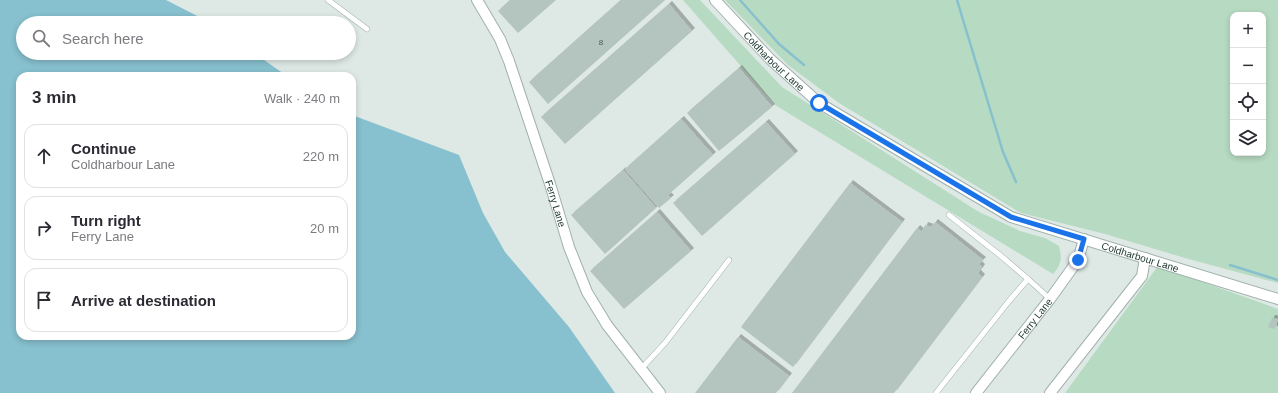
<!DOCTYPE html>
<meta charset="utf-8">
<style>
body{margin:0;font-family:Arial,sans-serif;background:#f7f7f7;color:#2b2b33}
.controls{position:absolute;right:12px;top:12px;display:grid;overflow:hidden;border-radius:8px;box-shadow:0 2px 6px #0003}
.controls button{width:36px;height:36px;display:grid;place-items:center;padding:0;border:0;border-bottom:1px solid #e1e1e2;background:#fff;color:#2b2b33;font:20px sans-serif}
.stop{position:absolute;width:12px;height:12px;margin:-9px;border:3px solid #1a73e8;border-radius:50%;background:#fff}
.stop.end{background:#1a73e8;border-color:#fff;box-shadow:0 1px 4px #0008}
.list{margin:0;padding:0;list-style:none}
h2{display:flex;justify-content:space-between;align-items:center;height:52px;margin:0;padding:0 16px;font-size:17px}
h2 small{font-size:13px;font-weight:400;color:#7c7c81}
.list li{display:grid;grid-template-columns:26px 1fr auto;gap:12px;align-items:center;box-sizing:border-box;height:64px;margin:0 8px 8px;padding:0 8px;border:1px solid #e1e1e2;border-radius:12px}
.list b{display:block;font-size:15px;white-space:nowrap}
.list p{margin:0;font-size:13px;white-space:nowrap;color:#7c7c81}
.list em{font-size:13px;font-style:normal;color:#7c7c81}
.icon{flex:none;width:22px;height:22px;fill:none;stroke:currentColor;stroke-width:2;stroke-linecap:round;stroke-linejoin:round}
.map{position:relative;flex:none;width:1278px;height:393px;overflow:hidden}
.search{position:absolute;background:#fff;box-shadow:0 2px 6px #0003;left:16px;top:16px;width:340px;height:44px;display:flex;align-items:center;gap:10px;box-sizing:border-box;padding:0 14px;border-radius:22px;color:#7c7c81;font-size:15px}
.panel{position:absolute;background:#fff;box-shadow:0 2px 6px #0003;left:16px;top:72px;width:340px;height:268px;border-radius:12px}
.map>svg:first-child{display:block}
.green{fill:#b7dac2;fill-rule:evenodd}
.water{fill:#87c0ce}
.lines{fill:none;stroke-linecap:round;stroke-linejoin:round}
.stream{stroke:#87c0ce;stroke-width:2.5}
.building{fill:#b4c4be;filter:url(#shadow)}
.lane-casing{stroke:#a1b1ac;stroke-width:6}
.street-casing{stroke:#a1b1ac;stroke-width:12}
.lane{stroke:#fff;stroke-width:5}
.street{stroke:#fff;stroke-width:10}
.route{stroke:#1a73e8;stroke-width:5}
.labels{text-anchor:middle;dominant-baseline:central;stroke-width:3.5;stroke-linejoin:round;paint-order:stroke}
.number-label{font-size:8px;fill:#455c56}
.street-label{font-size:10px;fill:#203933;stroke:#eef6f3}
</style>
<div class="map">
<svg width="1278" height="393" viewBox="0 0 1278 393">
<defs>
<filter id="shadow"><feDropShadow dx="3" dy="-3" stdDeviation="0" flood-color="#0004"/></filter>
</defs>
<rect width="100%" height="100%" fill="#dee9e5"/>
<g class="green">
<path d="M683 0H700L782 87 979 212 1020 231 1045 238 1059 246C1062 258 1062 264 1053 274L775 105Z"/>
<path d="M725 0H1278V283L1185 258 1105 234 1021 213 839 103 788 65ZM1233 15H1263V153H1233Z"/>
<polygon points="1158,266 1278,309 1278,393 1065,393"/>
</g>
<polygon class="water" points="0,0 166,0 211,23 23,23 23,53 254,53 287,76 20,76 20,336 352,336 352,115 459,155 483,213 505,252 569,327 615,393 0,393"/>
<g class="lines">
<g class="stream">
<polyline points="740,0 779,44 804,65"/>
<polyline points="957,0 1003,152 1016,182"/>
<polyline points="1230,265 1278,280"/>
</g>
</g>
<g class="building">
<polygon points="510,0 556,0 518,33 498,11"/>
<polygon points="621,0 665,0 548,104 529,82"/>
<polygon points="669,4 692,31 565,144 541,117"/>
<polygon points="739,68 772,107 719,151 687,113"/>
<polygon points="681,119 713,155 668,195 671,198 659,208 625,169"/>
<polygon points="766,122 795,154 702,236 673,203"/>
<polygon points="623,170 656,208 605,254 571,215"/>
<polygon points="850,183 902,222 793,367 741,327"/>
<polygon points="657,212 691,251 624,309 590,271"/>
<polygon points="935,222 983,260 979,264 982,267 978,273 982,277 894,393 792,393 917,228 922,232 925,225 931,227"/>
<polygon points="1272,318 1278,319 1275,329 1268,327"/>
<polygon points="738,337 789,376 776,393 695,393"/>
</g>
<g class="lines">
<g class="lane-casing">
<g id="lane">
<polyline points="328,0 367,29"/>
<polyline points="949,215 1001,256 1028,279"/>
<polyline points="641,369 665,343 729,260"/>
<polyline points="936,393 1009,301 1028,279 1050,299"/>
</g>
</g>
<g class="street-casing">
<g id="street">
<path id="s1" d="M477 0 500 39 509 61 550 184 569 247 587 292 607 325 660 393"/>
<path id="s2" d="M715 0 770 59 819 103 1011 217 1278 299"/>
<path id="s3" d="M976 393 1050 299 1078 260 1084 239"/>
<polyline points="1050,393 1142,276 1145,258"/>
</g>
</g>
<use href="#lane" class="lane"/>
<use href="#street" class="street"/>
</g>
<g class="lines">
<polyline class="route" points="819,103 1011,217 1084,239 1078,260"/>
</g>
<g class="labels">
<g class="number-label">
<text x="601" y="42">8</text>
</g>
<g class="street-label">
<text stroke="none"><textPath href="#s2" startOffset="85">Coldharbour Lane</textPath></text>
<text stroke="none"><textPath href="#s1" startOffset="219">Ferry Lane</textPath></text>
<text stroke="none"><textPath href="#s2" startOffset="505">Coldharbour Lane</textPath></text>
<text stroke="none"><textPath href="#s3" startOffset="95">Ferry Lane</textPath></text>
</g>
</g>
</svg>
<div class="controls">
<button>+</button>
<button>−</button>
<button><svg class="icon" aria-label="locate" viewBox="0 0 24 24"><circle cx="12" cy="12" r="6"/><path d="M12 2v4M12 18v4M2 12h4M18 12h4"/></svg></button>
<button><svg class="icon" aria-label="layers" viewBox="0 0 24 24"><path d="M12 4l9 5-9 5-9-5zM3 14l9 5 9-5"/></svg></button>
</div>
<div class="stop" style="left:819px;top:103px"></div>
<div class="stop end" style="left:1078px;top:260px"></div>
<div class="search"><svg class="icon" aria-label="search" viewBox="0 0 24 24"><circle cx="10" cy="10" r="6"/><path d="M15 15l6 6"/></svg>Search here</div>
<section class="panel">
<h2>3 min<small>Walk · 240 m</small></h2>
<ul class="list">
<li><svg class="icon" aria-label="ahead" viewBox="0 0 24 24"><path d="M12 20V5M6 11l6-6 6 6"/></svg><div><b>Continue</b><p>Coldharbour Lane</p></div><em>220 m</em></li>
<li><svg class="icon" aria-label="right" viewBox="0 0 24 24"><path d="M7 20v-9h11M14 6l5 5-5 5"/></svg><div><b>Turn right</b><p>Ferry Lane</p></div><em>20 m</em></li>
<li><svg class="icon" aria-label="arrive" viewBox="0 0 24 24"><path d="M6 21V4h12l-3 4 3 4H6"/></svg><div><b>Arrive at destination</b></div></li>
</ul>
</section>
</div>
